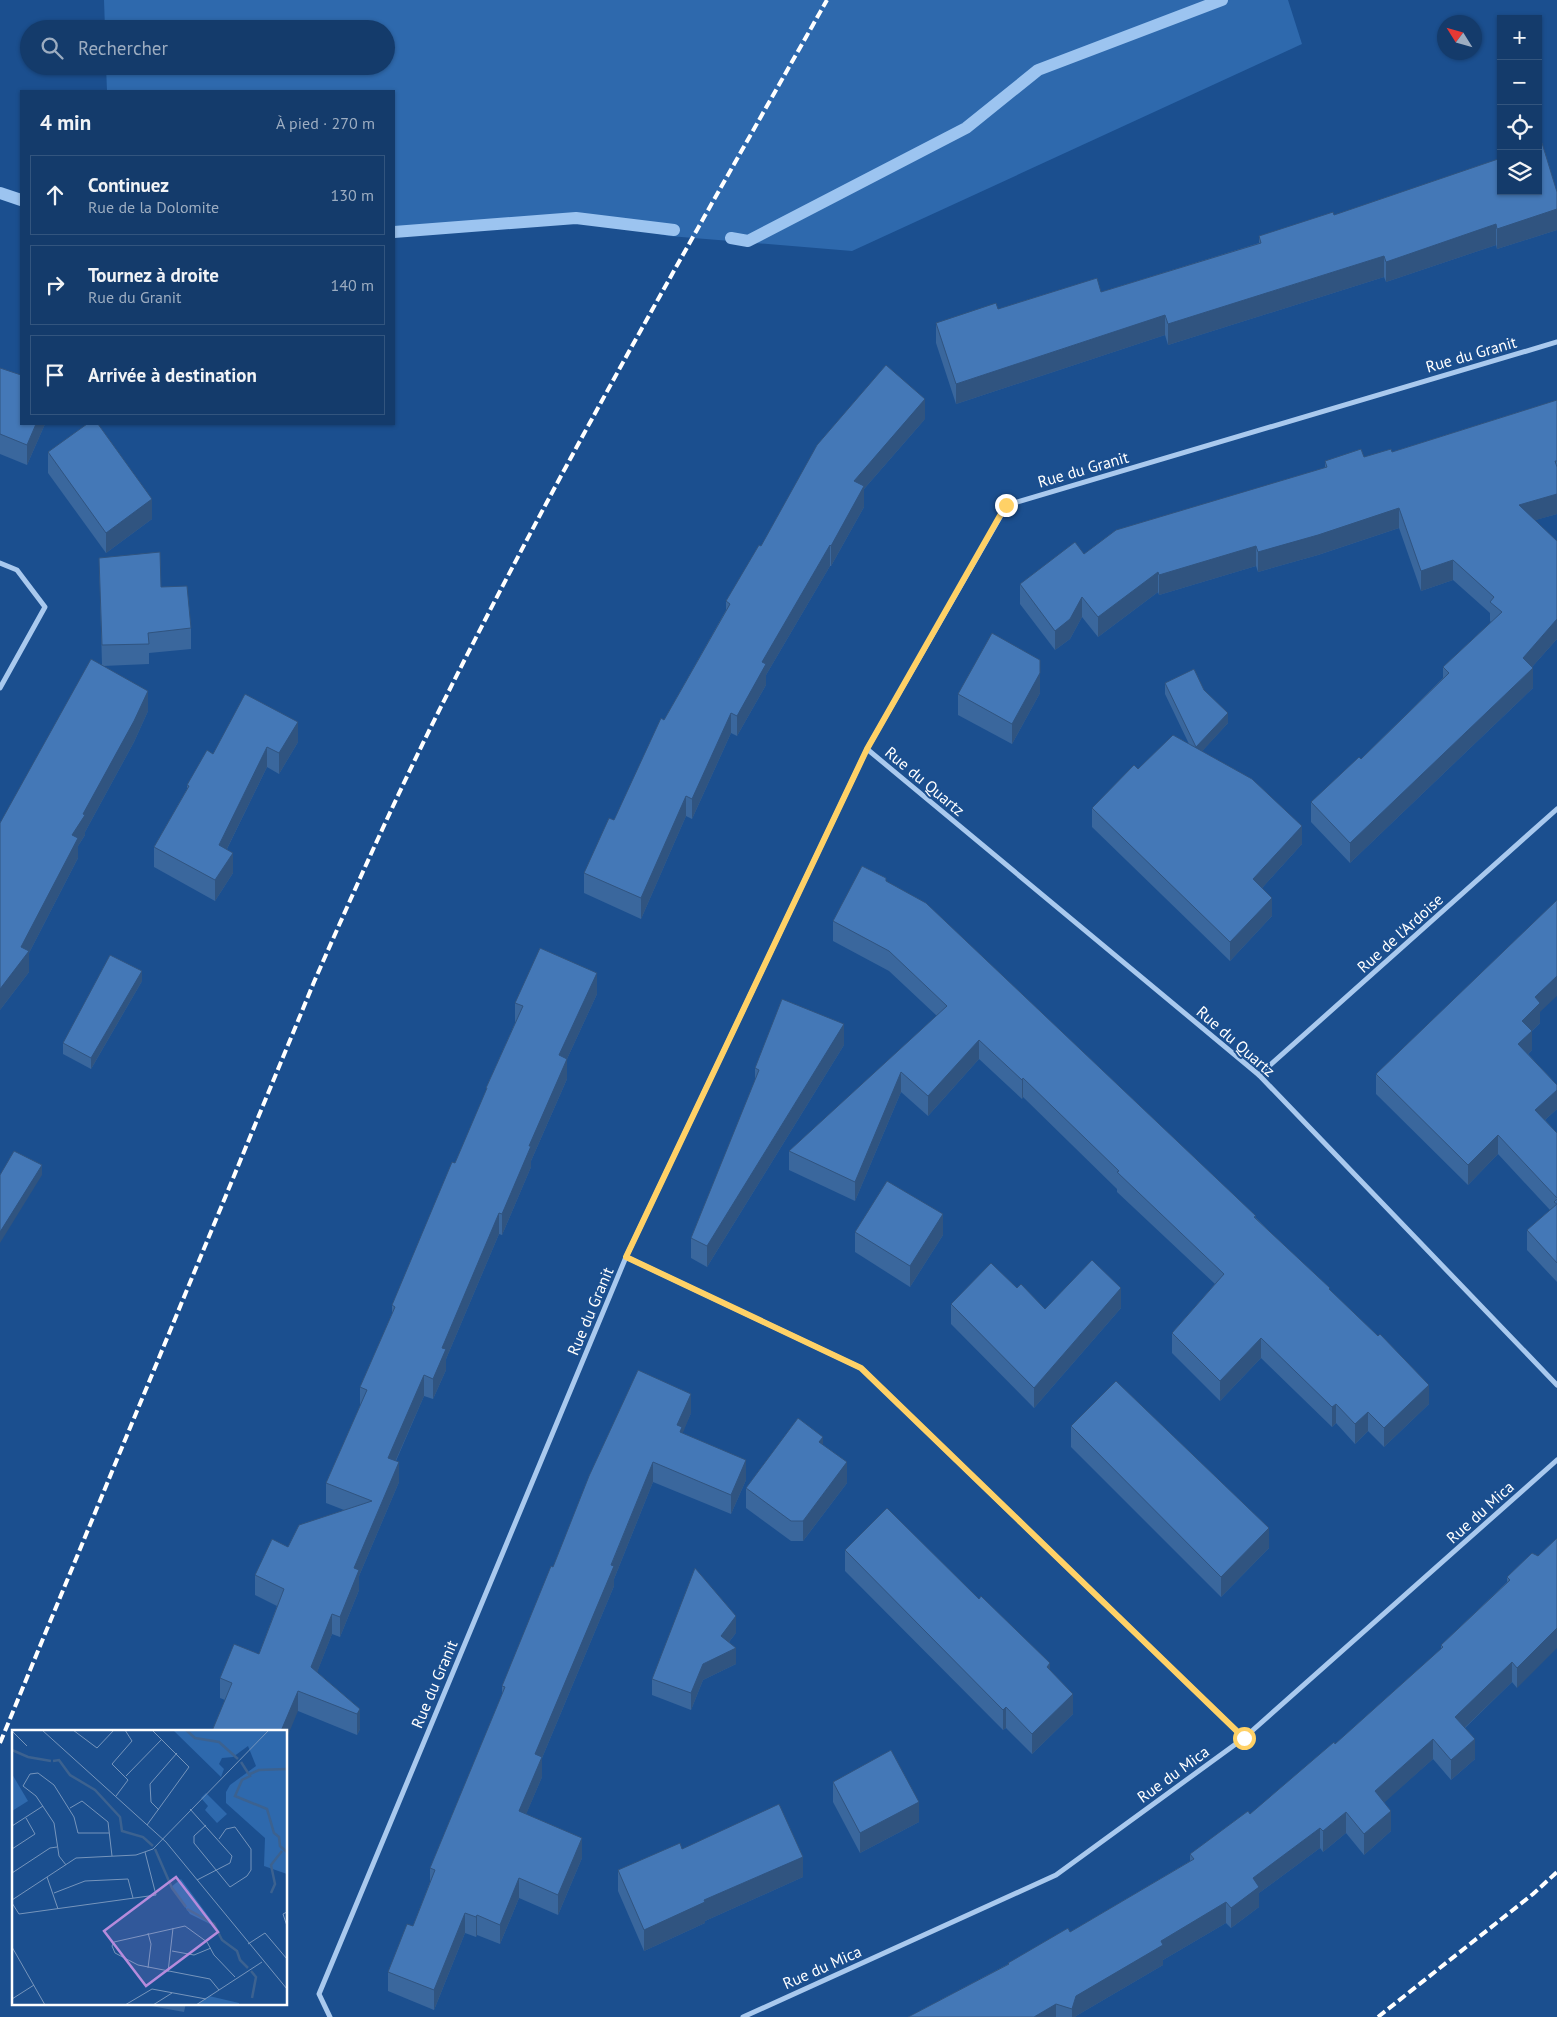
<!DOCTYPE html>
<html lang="fr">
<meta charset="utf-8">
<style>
body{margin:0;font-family:"PT Sans",sans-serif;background:#214673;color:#f1f3f6}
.controls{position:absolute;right:15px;top:15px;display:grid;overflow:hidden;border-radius:0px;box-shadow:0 1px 4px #0004}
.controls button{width:45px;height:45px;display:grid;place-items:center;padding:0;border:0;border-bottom:1px solid #33557e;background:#143b6b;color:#f1f3f6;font:25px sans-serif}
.compass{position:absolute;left:1437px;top:15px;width:45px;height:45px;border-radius:50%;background:#143b6b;box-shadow:0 1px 4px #0004;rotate:307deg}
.stop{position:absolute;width:15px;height:15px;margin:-11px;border:4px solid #ffd166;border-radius:50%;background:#fff}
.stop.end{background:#ffd166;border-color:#fff;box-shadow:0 1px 5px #0008}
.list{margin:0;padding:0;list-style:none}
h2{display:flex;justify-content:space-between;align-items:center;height:65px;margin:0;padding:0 20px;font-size:21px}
h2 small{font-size:16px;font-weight:400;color:#9dadc1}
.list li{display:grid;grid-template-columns:32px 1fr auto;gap:15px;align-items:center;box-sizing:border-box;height:80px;margin:0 10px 10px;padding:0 10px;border:1px solid #33557e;border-radius:0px}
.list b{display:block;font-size:19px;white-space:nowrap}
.list p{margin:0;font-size:16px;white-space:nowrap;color:#9dadc1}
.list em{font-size:16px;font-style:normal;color:#9dadc1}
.icon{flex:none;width:28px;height:28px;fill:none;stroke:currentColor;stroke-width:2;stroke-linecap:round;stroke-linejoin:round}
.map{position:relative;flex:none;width:1557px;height:2017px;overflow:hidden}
.search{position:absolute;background:#143b6b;box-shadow:0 1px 4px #0004;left:20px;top:20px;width:375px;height:55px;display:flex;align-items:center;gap:12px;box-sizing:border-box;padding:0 18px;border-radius:28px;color:#9dadc1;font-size:19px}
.panel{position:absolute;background:#143b6b;box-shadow:0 1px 4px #0004;left:20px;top:90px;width:375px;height:335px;border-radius:0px}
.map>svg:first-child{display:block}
.green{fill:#2e69ad}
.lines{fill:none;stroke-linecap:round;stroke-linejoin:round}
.stream{stroke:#9cc4f0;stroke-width:12}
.street{stroke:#a9c9ee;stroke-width:5}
.rail{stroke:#fff;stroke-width:4;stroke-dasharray:9 4;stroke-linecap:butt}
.wall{fill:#3a679d}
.shaded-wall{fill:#305480}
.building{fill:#4478b7;stroke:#305480}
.route{stroke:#ffd166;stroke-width:6}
.labels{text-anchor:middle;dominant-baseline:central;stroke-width:4;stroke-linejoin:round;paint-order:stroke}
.street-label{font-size:16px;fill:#fff;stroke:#1b4f8f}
.inset-river{fill:none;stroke:#3c6290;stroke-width:2.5}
.inset-road{fill:none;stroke:#7695bc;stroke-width:1}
.view{fill:#b68bdc;fill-opacity:0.15;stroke:#b68bdc;stroke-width:2.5}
.inset-edge{fill:none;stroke:#fff;stroke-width:2.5}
</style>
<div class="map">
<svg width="1557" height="2017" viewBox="0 0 1557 2017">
<rect width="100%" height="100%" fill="#1b4f8f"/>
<polygon class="green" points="104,0 1288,0 1302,44 852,251 669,236 576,218 394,232 394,91 107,91 106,66 386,66 386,29 105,29"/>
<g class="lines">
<g class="stream">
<polyline points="0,193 21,200"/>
<polyline points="394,232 576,218 674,230"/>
<polyline points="731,238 748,241 966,128 1038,70 1222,0"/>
</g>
<g class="street">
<polyline points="0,563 17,570 45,607 0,688"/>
<polyline points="867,749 1259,1075 1557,1385"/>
<polyline points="1259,1075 1557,809"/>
<polyline points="626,1257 861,1368 1244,1738"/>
<polyline points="330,2017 319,1994 626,1257 867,749 1007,505 1557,342"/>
<polyline points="743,2017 1056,1875 1244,1738 1557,1460"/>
</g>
<g class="rail">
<path d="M0 1743 314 982C350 900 386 819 425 739 549 487 689 244 827 0"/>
<polyline points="1378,2017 1533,1894 1557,1872"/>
</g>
</g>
<g class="wall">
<polygon points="1557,192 1557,230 1497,249 1496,245 1386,282 1384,277 1168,345 1165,335 956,404 936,343 936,323 998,309 1101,292 1259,243 1259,236 1334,215"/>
<polygon points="0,368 21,424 45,424 27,465 0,454"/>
<polygon points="1557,400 1557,514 1535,520 1557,639 1532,667 1533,688 1350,863 1311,822 1311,802 1361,759 1443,678 1443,667 1491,622 1490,621 1490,613 1453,580 1421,591 1399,528 1318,555 1258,572 1256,566 1159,595 1158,592 1098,637 1082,617 1070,639 1055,650 1020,604 1020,584 1084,554 1325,468 1325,461 1364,457 1392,452"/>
<polygon points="925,419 864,489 864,507 831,566 830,566 766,675 766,685 737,736 731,733 692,819 686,816 641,919 584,893 584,873 614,820 664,720 726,610 726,601 761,546"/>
<polygon points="48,452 152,519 106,553 48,473"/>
<polygon points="99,558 161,587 191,628 191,649 149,653 149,664 103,666 148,711 134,742 85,832 85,835 78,846 78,858 29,953 29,972 0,1010 102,665"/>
<polygon points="1165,683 1204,690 1228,723 1202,751 1302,844 1262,888 1272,916 1230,961 1092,827 1092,808 1189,744 1165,694"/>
<polygon points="1040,693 1012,744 958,715 958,694"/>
<polygon points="298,742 279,774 267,767 227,849 233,873 215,901 154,867 154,847 187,789 187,785 213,754"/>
<polygon points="886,881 1256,1218 1330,1291 1429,1404 1384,1447 1368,1431 1355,1444 1336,1423 1332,1427 1261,1358 1220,1401 1172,1353 1172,1333 1215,1284 1117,1192 1117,1189 1023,1097 1022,1099 979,1059 928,1116 901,1092 855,1201 789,1170 789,1151 937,1016 889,971 833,941 833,921"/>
<polygon points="142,981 91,1069 63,1054 63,1043"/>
<polygon points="597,994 567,1059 567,1079 531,1161 531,1167 502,1235 499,1234 446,1359 446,1370 433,1399 424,1396 396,1461 399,1482 359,1576 359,1590 340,1637 332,1634 317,1672 360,1709 360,1729 357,1735 298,1711 225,1700 220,1698 220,1678 259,1654 277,1606 255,1595 255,1575 288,1547 344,1510 326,1503 326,1483 360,1406 360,1387 392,1314 392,1305 455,1163 486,1092 486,1088 515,1023 515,1003"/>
<polygon points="1540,1012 1540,1023 1532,1031 1532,1050 1528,1054 1557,1085 1557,1109 1545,1120 1557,1133 1557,1282 1527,1250 1527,1230 1550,1210 1498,1154 1468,1185 1376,1094 1376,1074"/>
<polygon points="844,1045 707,1267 691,1258 691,1238 755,1081 755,1068"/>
<polygon points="855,1232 943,1235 910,1287 855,1252"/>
<polygon points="1017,1288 1045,1309 1121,1308 1034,1408 951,1324 951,1304"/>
<polygon points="691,1413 682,1433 746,1480 731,1514 653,1482 614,1579 614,1586 542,1758 542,1777 526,1814 582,1858 558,1915 519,1898 500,1944 477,1935 476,1937 465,1933 434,2010 388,1991 388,1972 413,1926 430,1882 430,1868 502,1695 502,1686 553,1567"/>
<polygon points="1071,1426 1269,1548 1221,1597 1071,1447"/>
<polygon points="823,1445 847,1483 803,1541 791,1541 746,1508 746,1488"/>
<polygon points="845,1550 1050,1670 1073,1714 1032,1754 1006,1728 1003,1730 845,1571"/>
<polygon points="1532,1553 1517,1688 1512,1682 1465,1728 1475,1759 1451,1780 1433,1759 1384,1802 1391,1831 1364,1855 1346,1833 1323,1852 1320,1848 1259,1893 1259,1907 1231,1928 1226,1923 1163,1960 1163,1965 1076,2016 1076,2017 908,2017 1008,1964 1008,1963 1070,1932 1190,1861 1190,1854 1250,1814 1335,1744 1441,1649 1441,1645 1507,1582 1507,1577"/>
<polygon points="736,1633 729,1642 736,1664 703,1680 691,1710 652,1695 652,1679"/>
<polygon points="833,1782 919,1822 860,1853 833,1802"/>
<polygon points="682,1849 803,1877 705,1921 705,1923 644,1951 618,1891 618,1870"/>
<polygon points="135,2003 186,2003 184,2012"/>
</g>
<g class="shaded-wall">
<polygon points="1557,209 1557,230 1497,249 1497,229"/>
<polygon points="1496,224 1496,245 1386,282 1386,262"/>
<polygon points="1384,256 1384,277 1168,345 1168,324"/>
<polygon points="1165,315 1165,335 956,404 956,384"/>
<polygon points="925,399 925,419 864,489 864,507 831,566 831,546 854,481"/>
<polygon points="36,424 45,424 27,465 27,445"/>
<polygon points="1557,494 1557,514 1519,525 1519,505"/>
<polygon points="152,499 152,519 106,553 106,533"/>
<polygon points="1399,508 1399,528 1318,555 1258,572 1258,552"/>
<polygon points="830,545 830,566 766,675 766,685 737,736 737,716 762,662"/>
<polygon points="1256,546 1256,566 1159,595 1159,575"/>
<polygon points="1453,560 1453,580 1421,591 1421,571"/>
<polygon points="1158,572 1158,592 1098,637 1098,617"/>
<polygon points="1082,597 1082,617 1070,639 1055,650 1055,631"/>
<polygon points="1557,619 1557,639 1523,677 1523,658"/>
<polygon points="1533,668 1533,688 1350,863 1350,843"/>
<polygon points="1040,673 1040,693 1012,744 1012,724"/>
<polygon points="148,691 148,711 134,742 85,832 85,835 78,846 78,858 29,953 29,972 0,1010 0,989 21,947 72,835"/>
<polygon points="731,713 731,733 692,819 692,799"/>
<polygon points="1228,713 1228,723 1196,758 1196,747"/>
<polygon points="298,722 298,742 279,774 279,753"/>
<polygon points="267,747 267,767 219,865 219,845"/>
<polygon points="686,796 686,816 641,919 641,898"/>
<polygon points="1302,826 1302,844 1253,898 1253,879"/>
<polygon points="233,853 233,873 215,901 215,880"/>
<polygon points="1272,898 1272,916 1230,961 1230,942"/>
<polygon points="142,971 142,981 91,1069 91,1058"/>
<polygon points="597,973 597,994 567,1059 567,1079 531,1161 531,1167 502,1235 502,1214 529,1146 559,1055"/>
<polygon points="1557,976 1557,996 1540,1012 1540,1023 1532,1031 1532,1050 1518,1064 1518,1044 1522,1021 1535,997"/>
<polygon points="844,1024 844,1045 707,1267 707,1246"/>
<polygon points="979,1040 979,1059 928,1116 928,1096"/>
<polygon points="901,1072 901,1092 855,1201 855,1182"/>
<polygon points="1023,1078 1023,1097 1022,1099 1022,1080"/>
<polygon points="1557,1090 1557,1109 1535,1129 1535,1110"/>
<polygon points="1498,1135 1498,1154 1468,1185 1468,1165"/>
<polygon points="42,1165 42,1175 0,1243 0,1232"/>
<polygon points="499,1213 499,1234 446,1359 446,1370 433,1399 433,1379 442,1348"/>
<polygon points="943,1214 943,1235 910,1287 910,1266"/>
<polygon points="1121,1288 1121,1308 1034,1408 1034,1388"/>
<polygon points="1261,1338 1261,1358 1220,1401 1220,1381"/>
<polygon points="424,1375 424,1396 388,1478 388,1458"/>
<polygon points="1429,1385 1429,1404 1384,1447 1384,1428"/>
<polygon points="691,1394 691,1413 682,1435 682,1446 677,1425"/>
<polygon points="1336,1404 1336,1423 1332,1427 1332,1407"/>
<polygon points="1368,1412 1368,1431 1355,1444 1355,1424"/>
<polygon points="823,1437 823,1457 819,1442"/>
<polygon points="746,1460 746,1480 731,1514 731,1495"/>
<polygon points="399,1462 399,1482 359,1576 359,1590 340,1637 340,1617 354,1568"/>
<polygon points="653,1462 653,1482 614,1579 614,1586 542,1758 542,1777 519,1831 519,1811 535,1754"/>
<polygon points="847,1462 847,1483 803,1541 803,1521"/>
<polygon points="1269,1528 1269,1548 1221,1597 1221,1577"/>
<polygon points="332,1614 332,1634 311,1688 311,1667"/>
<polygon points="736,1616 736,1633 721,1652 721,1636"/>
<polygon points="1557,1628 1557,1648 1517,1688 1517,1668"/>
<polygon points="736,1648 736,1664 703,1680 691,1710 691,1693 703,1664"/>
<polygon points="1512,1662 1512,1682 1455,1737 1455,1717"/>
<polygon points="1050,1663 1050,1684 1047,1667"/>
<polygon points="298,1691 298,1711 286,1740 286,1731 281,1731"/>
<polygon points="1073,1694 1073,1714 1032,1754 1032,1734"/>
<polygon points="1006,1707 1006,1728 1003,1730 1003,1710"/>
<polygon points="360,1709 360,1729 357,1735 357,1714"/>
<polygon points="1433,1739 1433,1759 1375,1811 1375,1791"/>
<polygon points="1475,1739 1475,1759 1451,1780 1451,1760"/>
<polygon points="919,1802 919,1822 860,1853 860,1833"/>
<polygon points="1391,1811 1391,1831 1364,1855 1364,1834"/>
<polygon points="1346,1812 1346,1833 1323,1852 1323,1831"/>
<polygon points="1320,1828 1320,1848 1259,1893 1259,1907 1231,1928 1231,1908 1253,1878"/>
<polygon points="582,1838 582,1858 558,1915 558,1895"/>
<polygon points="803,1857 803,1877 705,1921 705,1923 644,1951 644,1930 704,1900"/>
<polygon points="519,1878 519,1898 500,1944 500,1925"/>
<polygon points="1226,1902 1226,1923 1163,1960 1163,1965 1076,2016 1076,2017 1072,2017 1072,2009 1076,1996 1161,1941"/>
<polygon points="465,1913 465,1933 434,2010 434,1990"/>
<polygon points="477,1915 477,1935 476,1937 476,1917"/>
<polygon points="1056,2004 1056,2017 1034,2017"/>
</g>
<g class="building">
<polygon points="1542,143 1557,192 1557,209 1497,229 1496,224 1386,262 1384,256 1168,324 1165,315 956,384 936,323 996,303 998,309 1097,278 1101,292 1261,243 1259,236 1333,212 1334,215 1501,158 1501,191 1538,191 1538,145"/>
<polygon points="886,365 925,399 854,481 864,486 831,546 830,545 762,662 766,664 737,716 731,713 692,799 686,796 641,898 584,873 609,818 614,820 661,718 664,720 730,604 726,601 759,545 761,546 817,445"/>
<polygon points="0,368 21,375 21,424 36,424 27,445 0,434"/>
<polygon points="1557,400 1557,461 1555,461 1557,467 1557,494 1519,505 1557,541 1557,619 1523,658 1533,668 1350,843 1311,802 1359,757 1361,759 1449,673 1443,667 1502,612 1490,602 1494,597 1453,560 1421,571 1399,508 1318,535 1258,552 1256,546 1159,575 1158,572 1098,617 1082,597 1070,619 1055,631 1020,584 1075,542 1084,554 1116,530 1327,467 1325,461 1361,449 1364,457 1391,449 1392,452"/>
<polygon points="87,424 98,424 152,499 106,533 48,452"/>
<polygon points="160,552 161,587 187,586 191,628 148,633 149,644 102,645 99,558"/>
<polygon points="992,633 1040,660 1040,673 1012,724 958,694"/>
<polygon points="91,659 148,691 134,721 83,814 85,815 72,835 78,838 21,947 29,951 0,989 0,823"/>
<polygon points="1194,669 1204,690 1228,713 1196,747 1165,683"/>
<polygon points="245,694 298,722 279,753 267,747 219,845 233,853 215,880 154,847 189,786 187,785 207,750 213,754"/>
<polygon points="1173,735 1252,779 1302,826 1253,879 1272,898 1230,942 1092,808 1134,765 1138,769"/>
<polygon points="862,866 886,878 886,881 926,903 1235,1196 1256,1216 1254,1217 1330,1288 1329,1289 1378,1336 1380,1334 1429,1385 1384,1428 1368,1412 1355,1424 1336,1404 1332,1407 1261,1338 1220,1381 1172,1333 1224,1274 1117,1172 1119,1171 1023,1078 1022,1080 979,1040 928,1096 901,1072 855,1182 789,1151 947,1006 889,951 833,921"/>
<polygon points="1557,900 1557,976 1535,997 1540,1003 1522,1021 1532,1031 1518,1044 1557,1085 1557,1090 1535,1110 1557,1133 1557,1198 1498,1135 1468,1165 1376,1074"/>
<polygon points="540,948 597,973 559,1055 567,1059 529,1146 531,1146 502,1214 499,1213 442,1348 446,1349 433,1379 424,1375 388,1458 399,1462 354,1568 359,1570 340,1617 332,1614 311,1667 360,1709 357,1714 298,1691 281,1731 212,1731 232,1683 220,1678 234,1644 259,1654 284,1589 255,1575 272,1539 288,1547 299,1525 372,1501 326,1483 367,1390 360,1387 395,1307 392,1305 452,1162 455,1163 487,1088 486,1088 523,1006 515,1003"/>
<polygon points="110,955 142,971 91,1058 63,1043"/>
<polygon points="782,999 844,1024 707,1246 691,1238 759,1070 755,1068"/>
<polygon points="14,1151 42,1165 0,1232 0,1175"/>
<polygon points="887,1181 943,1214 910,1266 855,1232"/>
<polygon points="1557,1199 1557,1263 1527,1230 1557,1204 1554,1202"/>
<polygon points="1092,1260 1121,1288 1034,1388 951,1304 991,1263 1017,1288 1021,1284 1045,1309"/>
<polygon points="638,1370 691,1394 677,1425 682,1427 680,1432 746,1460 731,1495 653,1462 611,1565 614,1566 535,1754 542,1757 519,1811 582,1838 558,1895 519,1878 500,1925 477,1915 476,1917 465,1913 434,1990 388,1972 407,1924 413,1926 435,1870 430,1868 505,1687 502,1686 551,1566 553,1567 589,1476"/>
<polygon points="1116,1381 1269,1528 1221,1577 1071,1426"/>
<polygon points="798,1418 823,1437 819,1442 847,1462 803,1521 791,1521 746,1488"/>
<polygon points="887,1508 979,1599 981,1596 1050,1663 1047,1667 1073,1694 1032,1734 1006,1707 1003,1710 845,1550"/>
<polygon points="1557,1538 1557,1628 1517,1668 1512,1662 1455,1717 1475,1739 1451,1760 1433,1739 1375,1791 1391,1811 1364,1834 1346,1812 1323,1831 1320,1828 1253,1878 1259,1887 1231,1908 1226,1902 1161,1941 1163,1945 1076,1996 1072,2009 1056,2004 1034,2017 908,2017 1009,1964 1008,1963 1068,1928 1070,1932 1194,1859 1190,1854 1248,1811 1250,1814 1334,1742 1335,1744 1443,1647 1441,1645 1510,1580 1507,1577 1532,1553 1538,1556"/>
<polygon points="695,1568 736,1616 721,1636 736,1648 703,1664 691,1693 652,1679"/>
<polygon points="891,1750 919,1802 860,1833 833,1782"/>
<polygon points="779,1804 803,1857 704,1900 705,1902 644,1930 618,1870 680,1843 682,1849"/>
</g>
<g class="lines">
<polyline class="route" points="1006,505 867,749 626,1257 861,1368 1244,1738"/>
</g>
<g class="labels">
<g class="street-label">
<text transform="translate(1471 354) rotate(-16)">Rue du Granit</text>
<text transform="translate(1083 469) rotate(-16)">Rue du Granit</text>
<text transform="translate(925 781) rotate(40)">Rue du Quartz</text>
<text transform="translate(1400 933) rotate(-42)">Rue de l'Ardoise</text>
<text transform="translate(1236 1041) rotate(41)">Rue du Quartz</text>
<text transform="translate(590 1311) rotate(-67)">Rue du Granit</text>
<text transform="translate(1480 1512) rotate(-42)">Rue du Mica</text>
<text transform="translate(434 1684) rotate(-67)">Rue du Granit</text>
<text transform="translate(1173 1774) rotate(-36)">Rue du Mica</text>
<text transform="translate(822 1967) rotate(-24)">Rue du Mica</text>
</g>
</g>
<g transform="translate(12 1730)">
<rect width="275" height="275" fill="#1b4f8f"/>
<path d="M161 0H275V144L252 136 253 108 214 73V62L218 55 244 36 236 16 221 27 210 28 207 34 212 39 209 47ZM0 44 16 71 0 81ZM194 63 215 84 205 93 193 80 196 76 189 68ZM169 149 200 191 198 194 178 184 163 163 159 157ZM197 266 227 273V275H184Z" fill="#2e69ad"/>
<path class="inset-river" d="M174 0 183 8 207 12 226 29M0 20 16 27 39 31M41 31 47 30 58 45 83 60 108 87 110 101 131 107 141 116M229 32 238 46 230 50 223 66 255 79 262 103 267 107 268 116 275 122M238 44 247 40 275 39M143 119 160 158 174 177M259 163 263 154 259 135 270 121M175 179 202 194 210 210 225 221 228 230 236 238M239 241 244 247 240 268"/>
<path class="inset-road" d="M30 0 154 112 275 259M61 0 85 18 102 0M0 1 15 16M114 46 150 9M104 66 116 50 100 34 120 11 113 0M58 78 70 71 96 92 100 126M178 79 220 126 218 133 185 150M147 80 139 72 138 54 165 23M135 95 177 37 140 0M194 95 182 106V113L218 157 235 146 239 140V119L223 97 214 99 207 109M0 96 31 76M0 119 23 104 14 88M54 135 47 126 42 93 24 66 11 56 18 44 26 43 42 55 62 87 66 103H97M0 143 38 118 45 117M35 147 46 179M42 163 73 151 116 149 121 168M0 170 64 128 124 125 141 119 257 0M0 173 7 184 144 165 133 122M275 182 271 184 275 196M236 214 253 203 275 229M0 217 33 275M160 221 182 225 199 218M136 238 139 214 136 203M156 242 161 198M207 260 198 249 126 235 103 223 100 216 102 212 173 196 195 212 202 225 223 247M0 269 22 255M113 275 140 259 194 269M141 275 160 263M184 275 250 232"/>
<path class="view" d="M164 147 206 202 134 256 92 201Z"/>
<rect width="275" height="275" class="inset-edge"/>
</g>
</svg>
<div class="controls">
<button>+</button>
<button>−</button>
<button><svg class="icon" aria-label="locate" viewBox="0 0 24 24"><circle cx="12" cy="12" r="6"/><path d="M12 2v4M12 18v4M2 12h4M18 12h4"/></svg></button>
<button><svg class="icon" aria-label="layers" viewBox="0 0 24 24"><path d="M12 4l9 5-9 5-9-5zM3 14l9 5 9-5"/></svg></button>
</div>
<svg class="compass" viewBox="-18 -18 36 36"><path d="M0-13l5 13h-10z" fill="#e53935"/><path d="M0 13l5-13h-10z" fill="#9dadc1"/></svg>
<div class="stop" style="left:1244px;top:1738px"></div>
<div class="stop end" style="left:1006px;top:505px"></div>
<div class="search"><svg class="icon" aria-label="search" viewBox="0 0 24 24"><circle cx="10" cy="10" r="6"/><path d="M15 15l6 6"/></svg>Rechercher</div>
<section class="panel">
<h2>4 min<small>À pied · 270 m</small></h2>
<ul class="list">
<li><svg class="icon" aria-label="ahead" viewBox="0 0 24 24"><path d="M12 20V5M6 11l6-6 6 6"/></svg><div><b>Continuez</b><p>Rue de la Dolomite</p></div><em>130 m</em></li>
<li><svg class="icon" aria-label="right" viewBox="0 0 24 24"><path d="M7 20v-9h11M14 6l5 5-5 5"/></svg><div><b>Tournez à droite</b><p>Rue du Granit</p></div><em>140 m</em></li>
<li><svg class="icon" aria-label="arrive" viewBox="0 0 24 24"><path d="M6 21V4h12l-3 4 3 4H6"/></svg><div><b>Arrivée à destination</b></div></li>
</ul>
</section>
</div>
